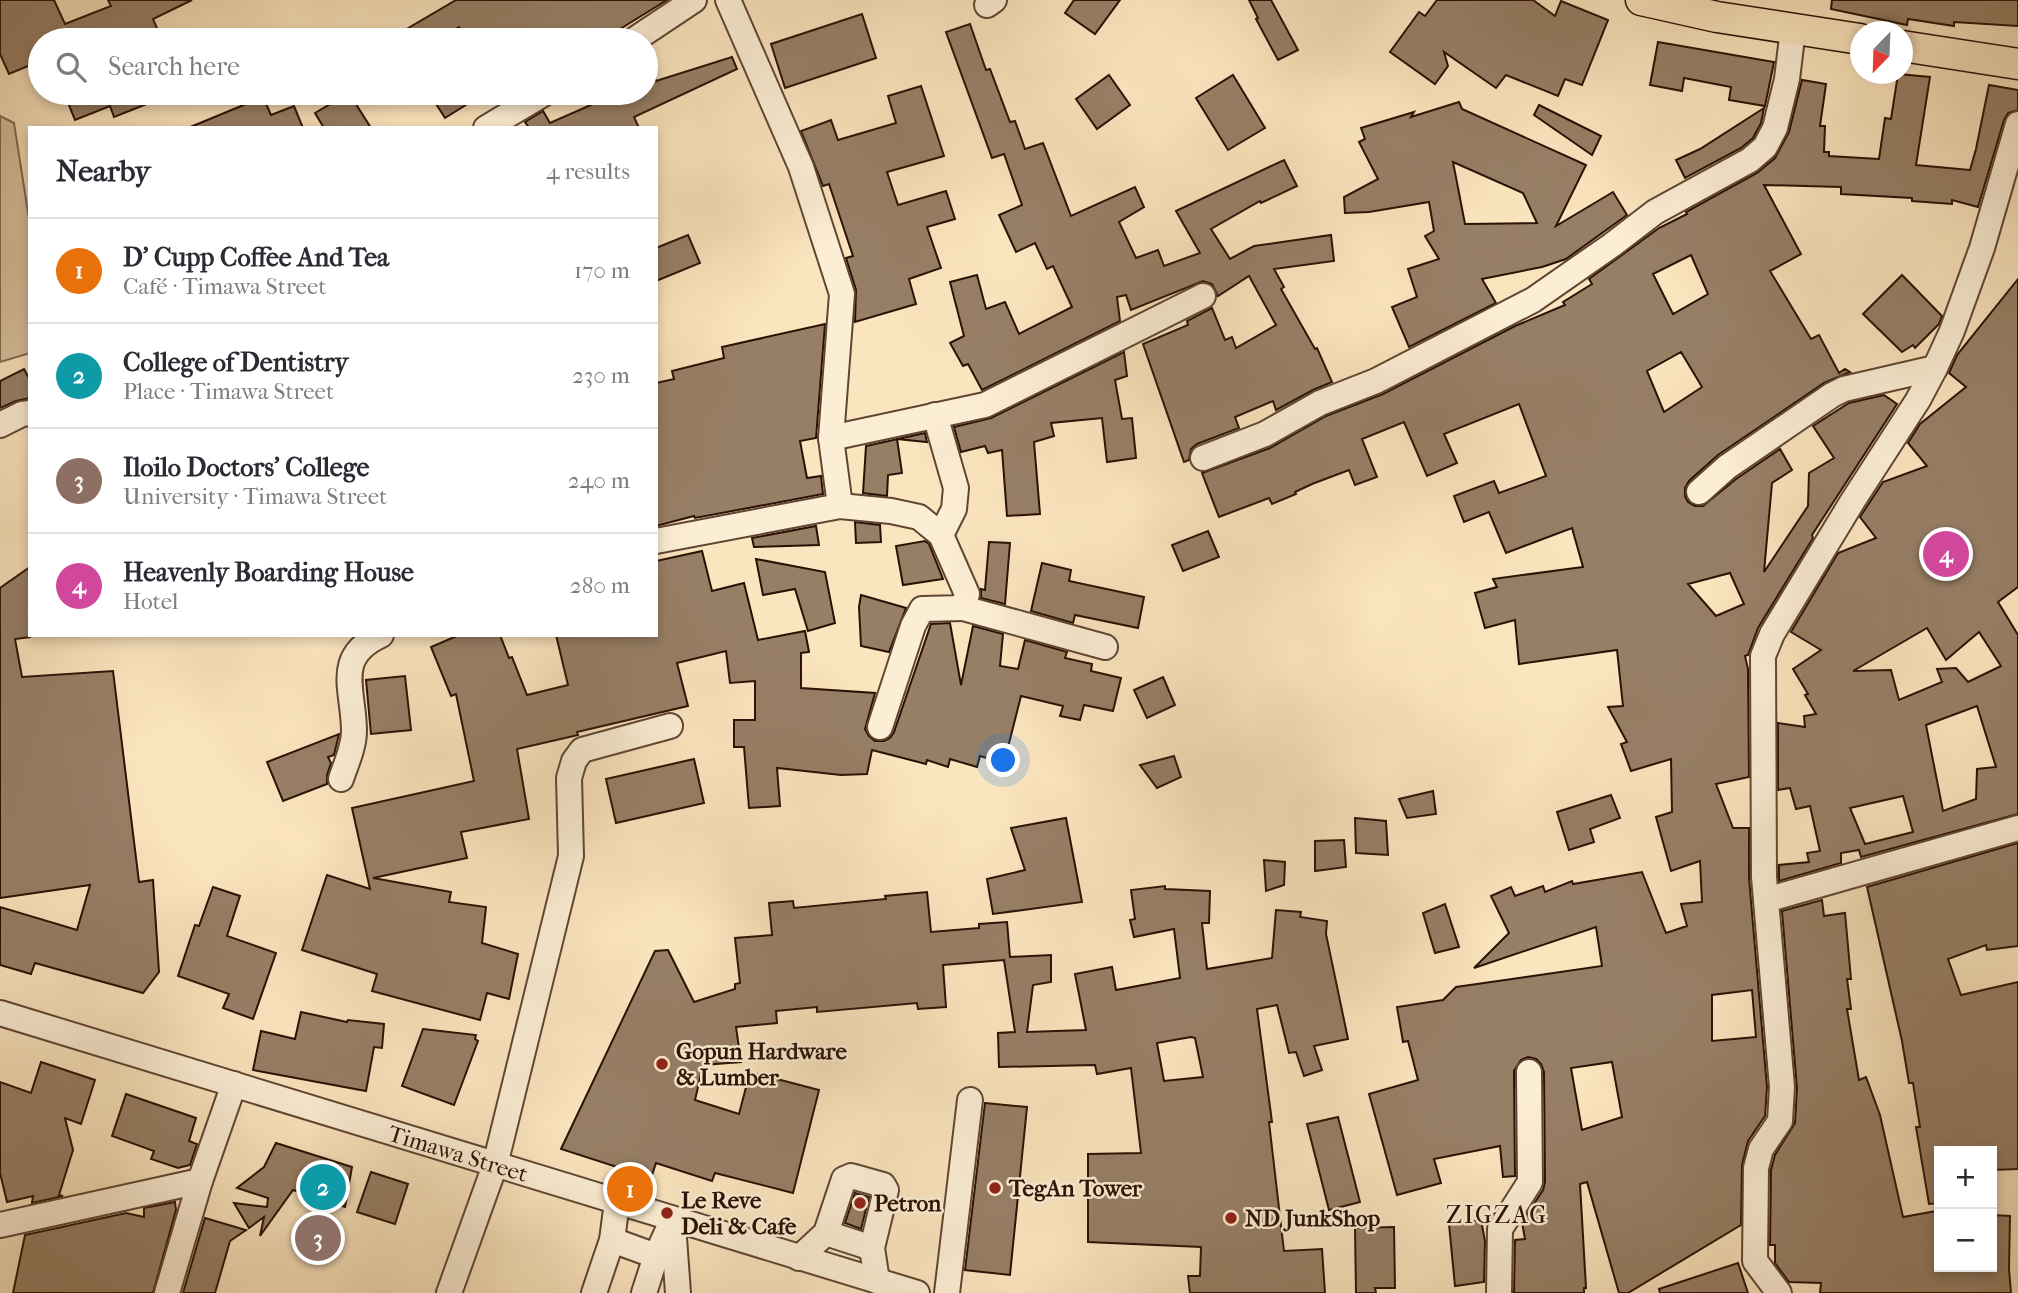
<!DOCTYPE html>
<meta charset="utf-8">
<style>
body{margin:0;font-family:"IM FELL French Canon",serif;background:#f7f7f7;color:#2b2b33}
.controls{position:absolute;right:21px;bottom:21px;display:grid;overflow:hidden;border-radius:0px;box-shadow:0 4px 10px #0003}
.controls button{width:63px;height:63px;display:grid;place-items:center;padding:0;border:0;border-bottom:2px solid #e1e1e2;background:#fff;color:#2b2b33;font:35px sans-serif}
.compass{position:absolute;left:1850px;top:21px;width:63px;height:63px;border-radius:50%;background:#fff;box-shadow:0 4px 10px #0003;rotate:203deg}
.you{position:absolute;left:1004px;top:761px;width:24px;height:24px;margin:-18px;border:5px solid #fff;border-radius:50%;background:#1a73e8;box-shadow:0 0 0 10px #1a73e833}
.badge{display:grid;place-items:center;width:46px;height:46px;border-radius:50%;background:#111827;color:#fff;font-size:23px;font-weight:700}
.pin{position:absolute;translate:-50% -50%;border:4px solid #fff;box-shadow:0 2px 7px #0006}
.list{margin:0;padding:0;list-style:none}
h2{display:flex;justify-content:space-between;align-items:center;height:91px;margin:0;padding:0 28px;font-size:30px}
h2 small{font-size:23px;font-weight:400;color:#7c7c81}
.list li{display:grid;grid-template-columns:46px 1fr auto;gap:21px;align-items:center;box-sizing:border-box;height:105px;padding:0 28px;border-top:2px solid #e1e1e2}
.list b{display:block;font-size:26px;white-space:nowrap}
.list p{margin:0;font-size:23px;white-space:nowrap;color:#7c7c81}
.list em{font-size:23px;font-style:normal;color:#7c7c81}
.icon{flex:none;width:38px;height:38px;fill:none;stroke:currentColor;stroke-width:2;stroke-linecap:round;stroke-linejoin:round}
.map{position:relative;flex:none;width:2018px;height:1293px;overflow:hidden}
.search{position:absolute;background:#fff;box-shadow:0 4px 10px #0003;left:28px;top:28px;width:630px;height:77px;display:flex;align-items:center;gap:18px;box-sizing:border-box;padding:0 24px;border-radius:38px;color:#7c7c81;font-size:26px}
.panel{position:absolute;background:#fff;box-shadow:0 4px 10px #0003;left:28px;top:126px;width:630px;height:511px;border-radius:0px}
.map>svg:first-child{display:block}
.green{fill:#d8c19f;stroke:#826952;stroke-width:2}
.building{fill:#977f66;stroke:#2b1105;stroke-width:2;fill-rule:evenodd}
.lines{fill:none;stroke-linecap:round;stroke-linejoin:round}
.minor-casing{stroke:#5f4634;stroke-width:28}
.major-casing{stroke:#2b1105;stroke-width:33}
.minor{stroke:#fceed5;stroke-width:24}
.major{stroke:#fbe5bf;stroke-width:30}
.poi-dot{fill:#8f2418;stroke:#fceed5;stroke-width:2.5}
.labels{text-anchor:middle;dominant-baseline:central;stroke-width:5;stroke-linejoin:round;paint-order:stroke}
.poi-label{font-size:23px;font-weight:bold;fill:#2b1105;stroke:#fceed5;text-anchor:start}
.street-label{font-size:23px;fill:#2b1105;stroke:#fceed5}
.neighbourhood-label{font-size:24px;letter-spacing:2px;fill:#2b1105;stroke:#fceed5}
</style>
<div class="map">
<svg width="2018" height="1293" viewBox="0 0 2018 1293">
<rect width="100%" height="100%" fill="#fbe5bf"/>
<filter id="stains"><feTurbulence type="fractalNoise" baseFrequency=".00286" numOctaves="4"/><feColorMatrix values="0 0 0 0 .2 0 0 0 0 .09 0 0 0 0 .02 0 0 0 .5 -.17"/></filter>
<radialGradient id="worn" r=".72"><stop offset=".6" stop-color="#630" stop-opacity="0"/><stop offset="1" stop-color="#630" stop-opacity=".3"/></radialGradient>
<polygon class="green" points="0,116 14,123 30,225 30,353 0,362"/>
<g class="building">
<polygon points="0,0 54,0 65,24 111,6 108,0 192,0 153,19 162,40 40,40 40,61 9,74 0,54"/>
<polygon points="456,0 667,0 612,34 615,40 468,40 459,27 438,40 388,40"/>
<polygon points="1074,0 1120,0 1095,34 1065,13"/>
<polygon points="1249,0 1271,0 1298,50 1278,60 1256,19 1258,18"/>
<polygon points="1437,0 1533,0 1555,16 1561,1 1608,20 1582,85 1565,79 1558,96 1506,75 1496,88 1444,52 1448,66 1435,84 1390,52 1419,12 1425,16"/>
<polygon points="1832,0 2018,0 2018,26 1954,22 1954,26 1908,19 1907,25 1831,9"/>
<polygon points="862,14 876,58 785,88 771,44"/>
<polygon points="970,24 986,70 990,69 1010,122 1015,121 1025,149 1043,143 1071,216 1135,187 1144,207 1119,222 1136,258 1158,250 1164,266 1200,253 1176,211 1284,160 1297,186 1261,203 1260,201 1211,229 1230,259 1254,246 1331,235 1334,261 1274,269 1284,287 1281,289 1315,349 1317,348 1332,382 1313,390 1276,410 1273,401 1235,417 1239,428 1197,444 1191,449 1189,460 1184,462 1143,344 1188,325 1187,321 1212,308 1225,340 1232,337 1236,348 1276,325 1249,276 1218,296 1212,284 1203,281 1131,310 1126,295 1117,297 1120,321 982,390 968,364 963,366 950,343 964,336 950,282 977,275 986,309 1005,302 1019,334 1072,307 1053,266 1047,269 1035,243 1016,252 999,215 1022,205 1004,154 992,158 946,32"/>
<polygon points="1658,42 1774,62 1765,106 1729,100 1731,87 1684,78 1682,91 1650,85"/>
<polygon points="646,57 656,81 732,57 737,69 634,117 639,128 529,128 525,122 543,111 550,123 618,93 646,93"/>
<path d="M1898 74 1930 77 1916 165 1970 170 1976 149 1989 85 2018 90V110L2008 113 2004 120 1978 207 1952 200V204L1912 201V198L1841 194V187L1764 185 1801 254 1770 271 1811 339 1819 335 1839 373 1845 369 1850 372 1824 383 1718 455 1689 481 1685 488V496L1688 502 1695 506H1703L1736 479 1780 449 1792 470 1772 483 1764 572 1808 506 1809 473 1834 458 1813 426 1849 403 1884 395 1897 404 1812 535 1813 538 1758 628 1748 655 1745 656 1748 669 1749 777 1716 784 1733 828H1749V878L1767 1087 1765 1116 1748 1141 1742 1165 1741 1225 1628 1293H1619L1587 1182 1580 1184 1586 1288H1584V1293H1514L1515 1240 1525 1239 1522 1222 1543 1190 1545 1182 1544 1072 1541 1064 1536 1059 1528 1057 1521 1060 1514 1071 1515 1176 1503 1177 1500 1146 1434 1159 1441 1183 1397 1195 1369 1094 1418 1080 1408 1041 1403 1042 1397 1007 1443 1000 1456 987 1602 966 1596 927 1474 968 1509 933 1491 896 1511 887 1515 896 1543 886 1545 892 1572 881 1573 884 1642 872 1666 933 1687 926 1681 904 1702 902 1700 861 1671 871 1656 817 1672 812 1671 759 1631 771 1621 744 1627 742 1608 707 1623 706 1617 650 1519 664 1515 620 1485 628 1475 593 1497 587 1493 579 1583 567 1572 528 1506 553 1489 512 1464 522 1454 496 1494 481 1499 493 1546 476 1519 404 1444 434 1457 463 1427 476 1404 422 1362 439 1377 477 1355 485 1349 470 1312 484 1295 492 1296 494 1272 504 1269 498 1219 517 1202 473 1270 448 1326 416 1383 394 1515 326 1565 305 1563 302 1592 284 1589 279 1659 228 1687 214 1686 212 1757 173 1775 158 1789 132 1802 80 1826 84 1820 126H1825L1824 152H1829V156L1879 159 1885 118 1891 119ZM1691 255 1708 294 1673 314 1653 274ZM1681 352 1702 387 1664 412 1647 371ZM1730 573 1744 604 1716 616 1688 584ZM1752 990 1756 1037 1712 1041V995ZM1612 1062 1622 1117 1582 1130 1571 1068Z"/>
<polygon points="1109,75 1130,105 1097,129 1076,99"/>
<polygon points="1233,75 1265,128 1228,150 1196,98"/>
<polygon points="921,86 944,156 887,172 898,205 946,191 955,219 927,227 941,268 909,279 916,304 855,322 856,290 846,258 853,256 829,184 823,186 801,131 831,120 838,140 896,123 888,96"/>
<polygon points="64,93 172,93 172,94 114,117 110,106 75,120"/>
<polygon points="349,93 371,128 324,128 315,113"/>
<polygon points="429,93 485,93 445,118"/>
<polygon points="263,97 271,115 294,106 303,128 188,128"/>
<path d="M1459 102 1462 109 1586 165 1556 226 1613 192 1627 215 1566 259 1542 267 1482 279 1496 303 1409 347 1392 307 1417 297 1408 269 1439 259 1425 236 1434 231 1429 202 1369 212 1345 213 1344 197 1378 179 1359 142 1365 139 1361 128 1414 112 1411 117ZM1453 162 1523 193 1537 223 1465 224Z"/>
<polygon points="1539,105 1601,136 1592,155 1534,115"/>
<polygon points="1764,108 1761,123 1753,138 1741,148 1685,178 1676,160 1700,149"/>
<polygon points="688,235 700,263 656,281 656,248"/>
<polygon points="1902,275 1942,316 1939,324 1915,348 1913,345 1902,352 1863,314"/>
<path d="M2018 279V587L1998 602 2018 635V814L1861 857 1859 850 1841 853V863L1779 881V865L1809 862 1807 853 1820 851 1810 806 1796 809 1790 788 1778 790V723L1805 727 1804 716 1816 714 1805 695 1808 694 1793 669 1821 650 1791 632 1838 553 1876 538 1860 517 1883 482 1927 466 1908 443 1920 424 1966 387 1949 373 1957 355ZM1927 628 1946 660 1979 632 2001 666 1968 682 1956 668 1937 669 1942 682 1899 700 1891 670 1853 671ZM1977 706 1996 767 1977 769 1976 799 1943 811 1926 725ZM1903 796 1913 832 1865 844 1850 808Z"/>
<polygon points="825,324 816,438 800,441 807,478 821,476 823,494 695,518 694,516 656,526 656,383 674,379 672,371 724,358 722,347"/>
<polygon points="1124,352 1127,376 1115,380 1122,419 1132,418 1136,458 1107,462 1102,418 1051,423 1054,436 1034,442 1040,514 1007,516 1002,450 988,453 985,446 961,452 954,427 991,418"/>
<polygon points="24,369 30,380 30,398 16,401 0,408 0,381"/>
<polygon points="925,433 927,442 897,439 902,473 888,475 887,496 863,493 866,446"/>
<polygon points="855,522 880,525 881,542 856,543"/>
<polygon points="816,526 819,545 754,547 752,538"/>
<polygon points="1208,531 1219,557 1183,571 1172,545"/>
<polygon points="925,541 929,544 943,579 903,585 896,546"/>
<polygon points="989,542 1010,543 1005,604 981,598 981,589 985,590"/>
<polygon points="702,551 712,591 744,583 758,640 805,631 809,652 801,653 801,688 875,693 865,729 869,736 875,741 884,741 890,738 894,732 931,624 950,623 961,685 973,626 1003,634 1000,666 1018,669 1025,640 1067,652 1065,658 1092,664 1091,671 1121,678 1113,711 1084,705 1080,720 1060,716 1063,706 1021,696 1004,763 980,756 977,767 950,759 948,767 927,760 926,764 872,750 867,774 841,775 777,768 780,806 749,808 744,747 734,747 734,720 755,720 755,681 730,683 726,651 677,663 688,706 577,732 578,735 517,749 529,819 461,832 467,858 373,878 451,892 449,902 486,907 482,943 518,954 509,999 487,993 480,1020 372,991 377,974 302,950 327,875 370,889 352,808 474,781 456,694 451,696 431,647 459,635 500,635 509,658 512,657 527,695 568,685 556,635 656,635 656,561"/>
<polygon points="756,559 825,572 835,623 808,631 795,589 763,595"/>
<polygon points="1042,563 1071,570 1069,581 1144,597 1138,628 1075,615 1073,623 1031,611"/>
<polygon points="30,567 30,637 15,639 22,677 113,671 139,882 153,880 159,972 143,993 35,963 31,974 0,965 0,907 77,930 90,885 0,898 0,588"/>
<polygon points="861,595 906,608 889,652 861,646 859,607"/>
<polygon points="405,676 411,730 371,734 366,680"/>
<polygon points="1163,677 1175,705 1147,718 1134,690"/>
<polygon points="339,734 334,755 328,757 331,763 327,775 327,784 283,801 267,762"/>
<polygon points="1174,756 1181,777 1157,788 1140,765"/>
<polygon points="694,759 704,803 616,823 606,779"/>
<polygon points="1433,791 1436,814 1407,818 1399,799"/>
<polygon points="1611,795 1620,818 1590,829 1594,842 1569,850 1557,812"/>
<polygon points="1066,818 1082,902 993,914 987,879 1025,870 1011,828"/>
<polygon points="1355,818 1386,821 1388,855 1356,853"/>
<polygon points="1344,840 1346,867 1315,871 1315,841"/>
<polygon points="2018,843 2018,946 1987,950 1986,945 1948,959 1961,995 2018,982 2018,1169 1992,1170 1992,1151 1939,1151 1939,1203 1929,1204 1916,1127 1920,1127 1913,1083 1909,1083 1902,1041 1867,887"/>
<polygon points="1264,860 1285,862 1284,885 1266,891"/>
<path d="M1165 886V889L1210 891 1209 923H1202L1207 969 1272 958 1276 910 1301 912 1300 917 1327 921 1326 934 1348 1039 1314 1046 1322 1070 1304 1076 1296 1052 1289 1053 1277 1005 1257 1009 1272 1122H1269L1284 1251 1322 1249 1325 1293H1190L1188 1276H1200L1201 1247 1088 1242V1154L1141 1153 1131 1068 1097 1074 1095 1065 999 1067 998 1033 1015 1032 1004 960 943 965 946 1007 918 1009 917 1003 817 1012V1007L776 1011 777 1023 736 1027 741 1062 703 1065 695 1100 739 1114 750 1072 819 1090 793 1193 715 1173 712 1181 656 1163 651 1178 561 1149 655 951 668 950 694 1002 735 989V984L740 983 735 938 772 935 769 903 793 901 794 908 886 899 885 896 927 892 931 932 979 928V924L1007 922 1010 957 1051 955V982L1033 985 1027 1032 1086 1030 1075 974 1112 967 1116 990 1180 978 1174 929 1134 937 1130 920 1135 919 1131 890ZM1191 1037 1195 1038 1203 1077 1164 1081 1157 1043Z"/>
<polygon points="213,887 240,896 227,936 276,953 253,1019 223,1008 229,994 178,976 195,925 199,926"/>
<polygon points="1822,900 1824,916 1845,913 1851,979 1847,979 1851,1009 1847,1009 1859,1080 1866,1077 1880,1115 1903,1217 1936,1211 1937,1267 1992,1267 1992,1215 2010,1216 2009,1269 2011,1293 1820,1293 1821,1283 1789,1282 1775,1263 1775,1245 1770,1245 1771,1170 1775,1155 1795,1123 1797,1088 1782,911"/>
<polygon points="1445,904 1459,947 1435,953 1423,913"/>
<polygon points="301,1012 347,1022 348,1020 384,1024 382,1048 374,1047 366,1091 253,1070 261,1031 295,1039"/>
<polygon points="423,1029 476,1035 475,1039 478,1041 454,1105 402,1086"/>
<polygon points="41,1062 95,1080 81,1124 65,1118 73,1150 59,1195 63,1196 32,1203 33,1196 7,1202 0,1173 0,1082 31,1093"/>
<polygon points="126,1094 196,1118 189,1141 197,1144 190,1165 178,1168 151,1159 154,1151 112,1136"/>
<polygon points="985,1103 1027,1107 1010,1275 965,1270"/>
<polygon points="1338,1117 1360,1202 1329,1210 1307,1124"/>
<polygon points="276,1143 352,1167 345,1207 293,1190 260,1236 264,1217 249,1228 234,1203 267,1207 268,1198 237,1188 264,1167"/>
<polygon points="371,1172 408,1184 395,1224 357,1212"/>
<polygon points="855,1193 869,1197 861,1229 845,1223"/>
<polygon points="175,1202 176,1210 153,1293 13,1293 25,1235 126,1213 144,1217 144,1208"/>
<polygon points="205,1218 246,1230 230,1241 215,1293 183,1293"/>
<polygon points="1481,1220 1485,1241 1484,1282 1455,1286 1449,1224"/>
<polygon points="1394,1227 1395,1288 1375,1288 1376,1293 1356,1293 1355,1228"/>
<polygon points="1738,1263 1748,1293 1660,1293 1659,1289"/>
</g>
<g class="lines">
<g class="minor-casing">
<g id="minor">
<polyline points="728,0 801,167 842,294 831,438 840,506"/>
<polyline points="987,5 994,0"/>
<polyline points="634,40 694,0"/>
<polyline points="486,128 545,93"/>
<polyline points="935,415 956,488 954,509 941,535"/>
<polyline points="0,425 22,414 30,413"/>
<polyline points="831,438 985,405 1203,296"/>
<polyline points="1203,458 1265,434 1320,403 1376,381 1533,300 1612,245 1655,212 1750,160 1765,147 1775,128 1787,79 1793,29"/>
<polyline points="1699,492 1727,467 1832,395 1844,389 1935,368"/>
<polyline points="656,541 840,506 891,511 919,517 941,535 967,594 963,608 922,609 913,626 880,727"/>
<polyline points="963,608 1105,647"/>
<path d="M341 779C346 764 354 747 354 731 354 690 333 657 381 635"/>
<polyline points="1766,900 2018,828"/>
<polyline points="0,1013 917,1293"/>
<polyline points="673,1224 678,1293"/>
<polyline points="0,1225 200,1181"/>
<polyline points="826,1233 872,1248"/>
<polyline points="612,1240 656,1256"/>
<polyline points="799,1258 826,1233 844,1179 851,1176 883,1185 886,1190 872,1248 877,1281"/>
<polyline points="167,1293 200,1181 234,1084"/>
<polyline points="449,1293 495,1165 571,856 569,778 574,761 582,750 670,726"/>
<polyline points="594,1293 612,1240 617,1202"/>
<polyline points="644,1293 656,1256 673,1219"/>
<polyline points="947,1293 970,1100"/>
<polyline points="1499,1293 1500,1229 1530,1182 1529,1072"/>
<polyline points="1779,1293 1755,1261 1756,1168 1761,1149 1780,1121 1782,1087 1764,877 1763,656 1772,634 1852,502 1918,400 1935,368 1952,331 1982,248 2018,124"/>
</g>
</g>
<g class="major-casing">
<g id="major">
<polyline points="1641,0 1717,17 1860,39"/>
<polyline points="1902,46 2018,64"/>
</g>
</g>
<use href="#minor" class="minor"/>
<use href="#major" class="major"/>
</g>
<g class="poi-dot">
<circle cx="662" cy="1064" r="7"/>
<circle cx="995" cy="1188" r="7"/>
<circle cx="860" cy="1203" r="7"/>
<circle cx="667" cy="1213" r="7"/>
<circle cx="1231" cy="1218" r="7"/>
</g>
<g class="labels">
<g class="poi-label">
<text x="676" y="1051">Gopun Hardware<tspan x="676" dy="26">&amp; Lumber</tspan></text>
<text x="1009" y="1188">TegAn Tower</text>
<text x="681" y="1200">Le Reve<tspan x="681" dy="26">Deli &amp; Cafe</tspan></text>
<text x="874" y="1203">Petron</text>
<text x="1245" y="1218">ND JunkShop</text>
</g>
<g class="street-label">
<text transform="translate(458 1154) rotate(17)">Timawa Street</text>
</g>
<g class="neighbourhood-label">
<text x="1497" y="1215">ZIGZAG</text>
</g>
</g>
<rect width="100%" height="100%" filter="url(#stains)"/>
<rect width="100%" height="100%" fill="url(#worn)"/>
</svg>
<div class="controls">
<button>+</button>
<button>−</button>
</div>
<svg class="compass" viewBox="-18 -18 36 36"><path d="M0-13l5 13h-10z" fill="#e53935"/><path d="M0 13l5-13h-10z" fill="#7c7c81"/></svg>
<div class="you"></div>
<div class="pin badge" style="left:630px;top:1189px;background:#e8710a">1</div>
<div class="pin badge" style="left:323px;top:1187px;background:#0f9aa8">2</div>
<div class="pin badge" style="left:318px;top:1238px;background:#8d6e63">3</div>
<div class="pin badge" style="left:1946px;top:554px;background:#d1479c">4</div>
<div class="search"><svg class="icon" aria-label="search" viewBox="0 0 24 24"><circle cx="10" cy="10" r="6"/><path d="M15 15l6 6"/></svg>Search here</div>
<section class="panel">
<h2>Nearby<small>4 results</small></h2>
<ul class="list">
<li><span class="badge" style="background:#e8710a">1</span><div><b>D' Cupp Coffee And Tea</b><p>Café · Timawa Street</p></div><em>170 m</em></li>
<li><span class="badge" style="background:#0f9aa8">2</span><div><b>College of Dentistry</b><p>Place · Timawa Street</p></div><em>230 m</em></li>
<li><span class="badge" style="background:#8d6e63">3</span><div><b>Iloilo Doctors' College</b><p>University · Timawa Street</p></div><em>240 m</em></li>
<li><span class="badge" style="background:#d1479c">4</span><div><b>Heavenly Boarding House</b><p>Hotel</p></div><em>280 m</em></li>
</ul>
</section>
</div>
